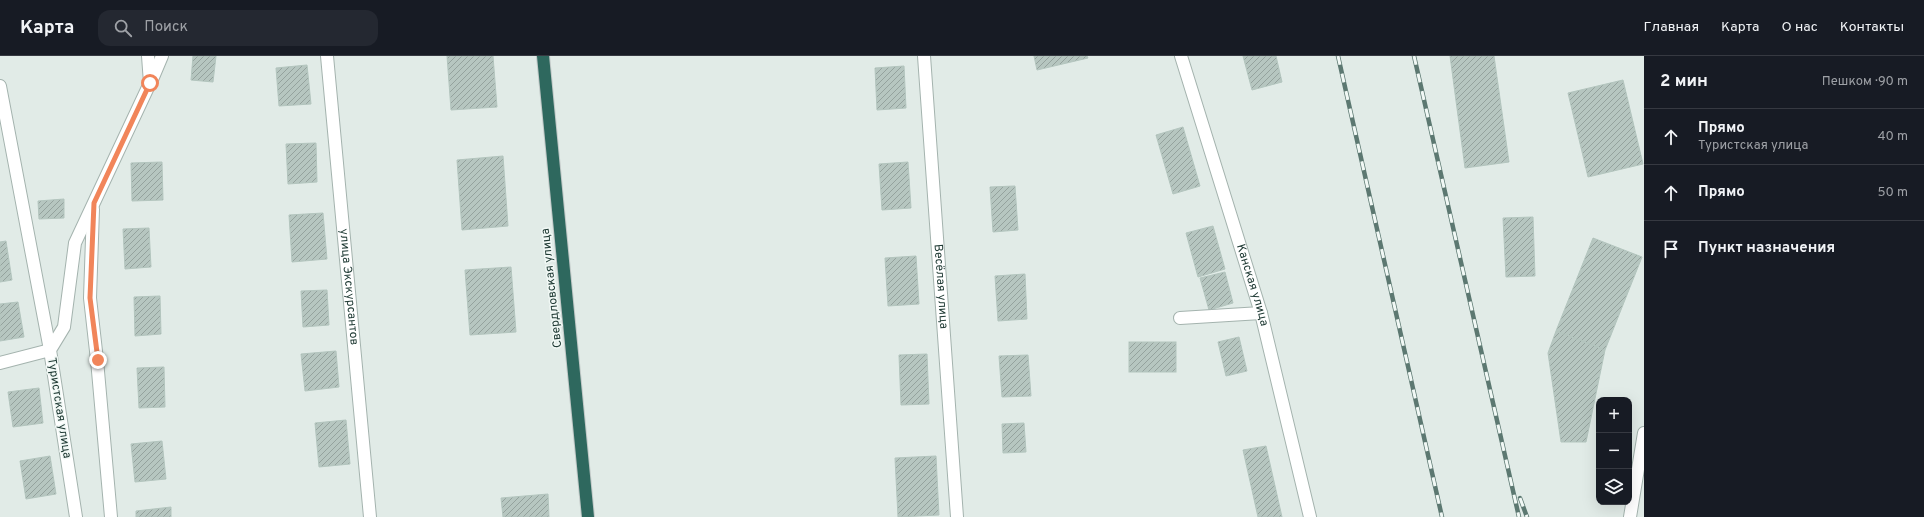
<!DOCTYPE html>
<html lang="ru">
<meta charset="utf-8">
<style>
body{margin:0;font-family:Overpass,sans-serif;background:#242831;color:#f1f3f6}
.controls{position:absolute;right:12px;bottom:12px;display:grid;overflow:hidden;border-radius:8px;box-shadow:0 4px 16px #0002}
.controls button{width:36px;height:36px;display:grid;place-items:center;padding:0;border:0;border-bottom:1px solid #363941;background:#171b24;color:#f1f3f6;font:20px sans-serif}
.stop{position:absolute;width:12px;height:12px;margin:-9px;border:3px solid #f1855a;border-radius:50%;background:#fff}
.stop.end{background:#f1855a;border-color:#fff;box-shadow:0 1px 4px #0008}
.list{margin:0;padding:0;list-style:none}
h2{display:flex;justify-content:space-between;align-items:center;height:52px;margin:0;padding:0 16px;font-size:17px}
h2 small{font-size:13px;font-weight:400;color:#9ea1a6}
.list li{display:grid;grid-template-columns:26px 1fr auto;gap:12px;align-items:center;box-sizing:border-box;height:56px;padding:0 16px;border-top:1px solid #363941}
.list b{display:block;font-size:15px;white-space:nowrap}
.list p{margin:0;font-size:13px;white-space:nowrap;color:#9ea1a6}
.list em{font-size:13px;font-style:normal;color:#9ea1a6}
.icon{flex:none;width:22px;height:22px;fill:none;stroke:currentColor;stroke-width:2;stroke-linecap:round;stroke-linejoin:round}
.map{position:relative;flex:none;width:1644px;height:461px;overflow:hidden}
header{display:flex;align-items:center;gap:24px;box-sizing:border-box;height:56px;padding:0 20px;background:#171b24;border-bottom:1px solid #363941}
header strong{font-size:19px}
nav{display:flex;gap:22px;margin-inline-start:auto;font-size:14px}
.search{width:280px;height:36px;background:#242831;display:flex;align-items:center;gap:10px;box-sizing:border-box;padding:0 14px;border-radius:12px;color:#9ea1a6;font-size:15px}
main{display:flex}
aside{flex:1;background:#171b24}
.map>svg:first-child{display:block}
.building{fill:url(#building-hatch);stroke:#b3c5be}
.lines{fill:none;stroke-linecap:round;stroke-linejoin:round}
.minor-casing{stroke:#a4b3ae;stroke-width:14}
.highway-casing{stroke:#c1c8c7;stroke-width:14}
.minor{stroke:#fff;stroke-width:12}
.highway{stroke:#2e685e;stroke-width:12}
.rail-casing{stroke:#5c7871;stroke-width:4.5}
.rail{stroke:#f1f8f5;stroke-width:3;stroke-dasharray:9;stroke-linecap:butt}
.route{stroke:#f1855a;stroke-width:5}
.labels{text-anchor:middle;dominant-baseline:central;stroke-width:3;stroke-linejoin:round;paint-order:stroke}
.street-label{font-size:12px;fill:#213c36;stroke:#f1f8f5}
</style>
<header>
<strong>Карта</strong>
<div class="search"><svg class="icon" aria-label="search" viewBox="0 0 24 24"><circle cx="10" cy="10" r="6"/><path d="M15 15l6 6"/></svg>Поиск</div>
<nav><a>Главная</a><a>Карта</a><a>О нас</a><a>Контакты</a></nav>
</header>
<main>
<div class="map">
<svg width="1644" height="461" viewBox="0 0 1644 461">
<defs>
<pattern id="building-hatch" width="6" height="6" patternUnits="userSpaceOnUse"><rect width="6" height="6" fill="#b6c6c0"/><path d="M-1 1l2-2M0 6l6-6M5 7l2-2" fill="none" stroke="#94a29d"/></pattern>
</defs>
<rect width="100%" height="100%" fill="#e1ebe7"/>
<g class="building">
<polygon points="193,0 216,0 213,26 191,24"/>
<polygon points="447,0 493,0 497,51 451,54"/>
<polygon points="1034,0 1087,0 1088,2 1037,14"/>
<polygon points="1243,0 1276,0 1282,26 1252,34"/>
<polygon points="1450,0 1494,0 1509,106 1465,112"/>
<polygon points="307,9 311,48 279,50 276,12"/>
<polygon points="904,10 906,52 877,54 875,12"/>
<polygon points="1623,24 1643,108 1588,121 1568,37"/>
<polygon points="1183,71 1200,130 1173,138 1156,79"/>
<polygon points="316,87 317,126 288,128 286,88"/>
<polygon points="503,100 508,170 462,174 457,104"/>
<polygon points="162,106 163,144 132,145 131,107"/>
<polygon points="908,106 911,152 882,154 879,108"/>
<polygon points="1015,130 1018,174 993,176 990,131"/>
<polygon points="64,143 64,162 39,163 38,145"/>
<polygon points="323,157 327,203 292,206 289,159"/>
<polygon points="1533,161 1535,220 1506,221 1503,162"/>
<polygon points="1213,170 1225,213 1198,221 1186,177"/>
<polygon points="149,172 151,211 125,213 123,173"/>
<polygon points="1593,182 1642,201 1605,294 1556,275"/>
<polygon points="6,185 12,224 0,226 0,186"/>
<polygon points="916,200 919,248 888,250 885,202"/>
<polygon points="511,211 516,276 470,279 465,214"/>
<polygon points="1225,216 1233,247 1209,254 1200,222"/>
<polygon points="1025,218 1027,263 998,265 995,220"/>
<polygon points="327,234 329,269 303,271 301,235"/>
<polygon points="160,240 161,278 135,280 134,241"/>
<polygon points="18,246 24,281 0,285 0,248"/>
<polygon points="1556,275 1605,294 1586,386 1561,386 1548,297"/>
<polygon points="1239,281 1247,315 1226,320 1218,286"/>
<rect x="1129" y="286" width="47" height="30"/>
<polygon points="336,295 339,331 305,335 301,298"/>
<polygon points="927,298 929,348 901,349 899,299"/>
<polygon points="1028,299 1031,340 1002,341 999,300"/>
<polygon points="164,311 165,351 139,352 137,312"/>
<polygon points="39,332 43,367 13,371 8,336"/>
<polygon points="346,364 350,408 319,411 315,367"/>
<polygon points="1024,367 1026,396 1003,397 1002,368"/>
<polygon points="162,385 166,423 135,426 131,388"/>
<polygon points="1266,390 1282,461 1258,461 1243,394"/>
<polygon points="50,400 56,438 26,443 20,405"/>
<polygon points="936,400 939,459 898,461 895,402"/>
<polygon points="548,438 549,461 503,461 501,442"/>
<polygon points="171,451 171,461 136,461 136,455"/>
</g>
<g class="lines">
<g class="minor-casing">
<g id="minor">
<path id="s1" d="M327 0 370 461"/>
<path id="s2" d="M924 0 957 461"/>
<path id="s3" d="M1181 0 1261 257 1310 461"/>
<polyline points="151,26 162,0"/>
<polyline points="0,30 50,294 0,307"/>
<polyline points="93,153 90,242 97,304 111,461"/>
<polyline points="1180,262 1261,257"/>
<polyline points="76,461 50,294 64,271 75,187 150,27 148,0"/>
<polyline points="1630,461 1644,377"/>
</g>
</g>
<g class="highway-casing">
<polyline id="highway" points="543,0 588,461"/>
</g>
<use href="#minor" class="minor"/>
<use href="#highway" class="highway"/>
<g class="rail-casing">
<g id="rail">
<polyline points="1338,0 1442,461"/>
<polyline points="1414,0 1519,461"/>
<polyline points="1520,442 1527,461"/>
</g>
</g>
<use href="#rail" class="rail"/>
</g>
<g class="lines">
<polyline class="route" points="98,304 90,242 94,147 150,27"/>
</g>
<g class="labels">
<g class="street-label">
<text stroke="none"><textPath href="#s3" startOffset="240">Канская улица</textPath></text>
<text stroke="none"><textPath href="#s1" startOffset="232">улица Экскурсантов</textPath></text>
<text stroke="none"><textPath href="#s2" startOffset="231">Весёлая улица</textPath></text>
<text transform="translate(552 232) rotate(-96)">Свердловская улица</text>
<text transform="translate(59 352) rotate(81)">Туристская улица</text>
</g>
</g>
</svg>
<div class="controls">
<button>+</button>
<button>−</button>
<button><svg class="icon" aria-label="layers" viewBox="0 0 24 24"><path d="M12 4l9 5-9 5-9-5zM3 14l9 5 9-5"/></svg></button>
</div>
<div class="stop" style="left:150px;top:27px"></div>
<div class="stop end" style="left:98px;top:304px"></div>
</div>
<aside>
<h2>2 мин<small>Пешком · 90 m</small></h2>
<ul class="list">
<li><svg class="icon" aria-label="ahead" viewBox="0 0 24 24"><path d="M12 20V5M6 11l6-6 6 6"/></svg><div><b>Прямо</b><p>Туристская улица</p></div><em>40 m</em></li>
<li><svg class="icon" aria-label="ahead" viewBox="0 0 24 24"><path d="M12 20V5M6 11l6-6 6 6"/></svg><div><b>Прямо</b></div><em>50 m</em></li>
<li><svg class="icon" aria-label="arrive" viewBox="0 0 24 24"><path d="M6 21V4h12l-3 4 3 4H6"/></svg><div><b>Пункт назначения</b></div></li>
</ul>
</aside>
</main>
